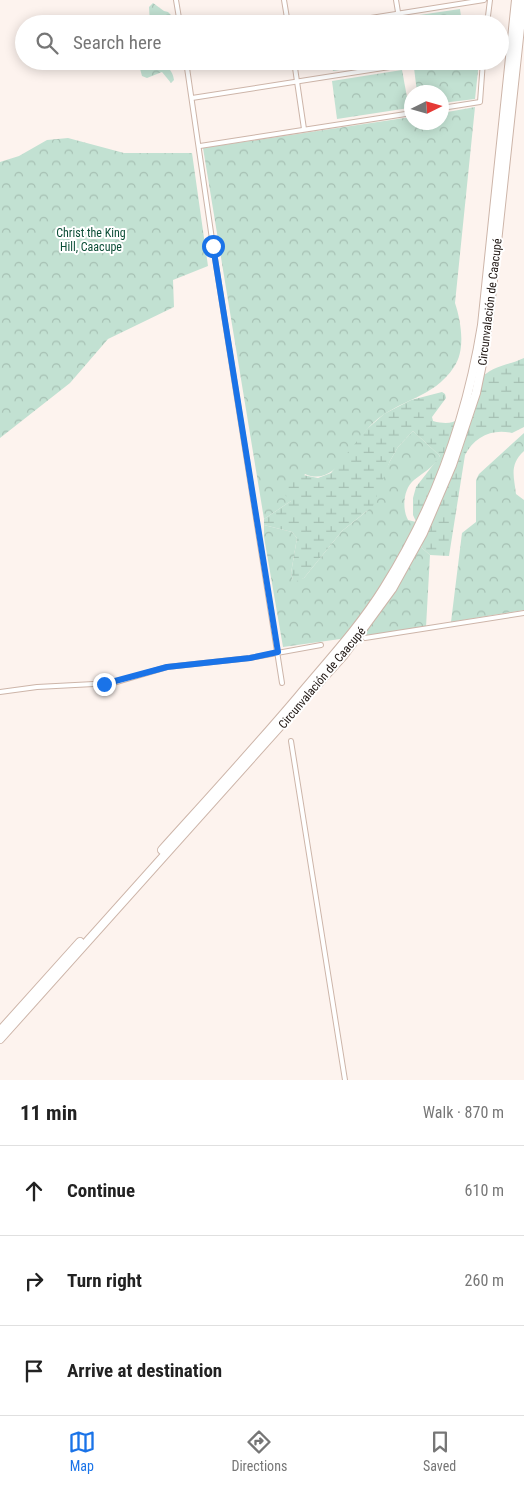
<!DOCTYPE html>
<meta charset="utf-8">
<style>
body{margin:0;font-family:"Roboto Condensed",sans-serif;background:#f2f2f2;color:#222}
.compass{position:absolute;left:404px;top:85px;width:45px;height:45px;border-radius:50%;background:#fff;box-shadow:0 2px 12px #0003;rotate:85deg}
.stop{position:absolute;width:15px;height:15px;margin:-11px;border:4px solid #1a73e8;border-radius:50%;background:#fff}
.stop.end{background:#1a73e8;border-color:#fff;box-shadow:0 1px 5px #0008}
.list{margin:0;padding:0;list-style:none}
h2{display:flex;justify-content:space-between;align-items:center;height:65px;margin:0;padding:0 20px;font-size:21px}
h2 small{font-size:16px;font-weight:400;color:#767676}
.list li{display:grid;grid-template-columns:32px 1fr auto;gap:15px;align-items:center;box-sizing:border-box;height:90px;padding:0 20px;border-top:1px solid #e0e0e0}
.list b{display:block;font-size:19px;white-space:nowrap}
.list em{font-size:16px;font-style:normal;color:#767676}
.icon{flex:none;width:28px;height:28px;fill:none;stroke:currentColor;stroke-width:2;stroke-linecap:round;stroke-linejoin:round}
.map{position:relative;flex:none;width:524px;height:1080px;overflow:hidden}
.search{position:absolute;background:#fff;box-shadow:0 2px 12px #0003;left:15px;right:15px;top:15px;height:55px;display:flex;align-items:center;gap:12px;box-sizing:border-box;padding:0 18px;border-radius:28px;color:#767676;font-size:19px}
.sheet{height:335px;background:#fff}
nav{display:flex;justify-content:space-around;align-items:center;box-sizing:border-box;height:70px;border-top:1px solid #e0e0e0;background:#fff;font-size:14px;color:#767676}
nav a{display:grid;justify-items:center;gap:2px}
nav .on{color:#1a73e8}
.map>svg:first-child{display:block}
.forest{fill:url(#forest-crowns)}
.wetland{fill:url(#wetland-marsh)}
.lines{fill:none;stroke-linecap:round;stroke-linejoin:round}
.street-casing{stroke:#cdb5a9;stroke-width:6}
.highway-casing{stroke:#cdb5a9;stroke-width:10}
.street{stroke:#fff;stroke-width:4}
.highway{stroke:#fff;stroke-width:8}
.route{stroke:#1a73e8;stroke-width:6}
.labels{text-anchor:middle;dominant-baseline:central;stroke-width:4;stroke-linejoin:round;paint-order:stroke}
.park-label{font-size:12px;fill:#0c4e37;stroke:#fff}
.street-label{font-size:12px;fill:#1f1612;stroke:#fff}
</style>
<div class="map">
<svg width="524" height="1080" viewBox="0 0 524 1080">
<defs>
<pattern id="forest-crowns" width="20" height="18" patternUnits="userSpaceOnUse" patternTransform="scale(1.25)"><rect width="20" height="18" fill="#c2e1d2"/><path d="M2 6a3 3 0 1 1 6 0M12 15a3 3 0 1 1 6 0" fill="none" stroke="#a6c0b3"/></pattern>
<pattern id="wetland-marsh" width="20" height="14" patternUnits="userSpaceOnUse" patternTransform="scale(1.25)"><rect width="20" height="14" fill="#c2e1d2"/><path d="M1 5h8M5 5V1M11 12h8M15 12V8" fill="none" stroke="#a6c0b3"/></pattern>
</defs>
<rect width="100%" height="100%" fill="#fdf3ee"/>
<g class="forest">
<path d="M153 3 164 11 168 12 172 16C169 26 158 24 150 24L149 7Z"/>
<polygon points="460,9 462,24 407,24 406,17"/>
<path d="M148 61C160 61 173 67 174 80L171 83 162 72 147 78 142 76 139 65 145 69H149Z"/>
<polygon points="331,61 398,61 333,71"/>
<polygon points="462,61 479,61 475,99 442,103 442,92 417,92 414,68"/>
<polygon points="402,70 409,108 337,119 332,81"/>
<path d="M475 107 455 303C461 321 466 350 454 367 433 399 399 399 373 423 354 441 336 488 305 474L291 501 264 519 203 148 411 117 412 122H442V113Z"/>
<polygon points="68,138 124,153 192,153 208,266 173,280 174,307 108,339 70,383 0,438 0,162 19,156 47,140"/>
<path d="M413 431 440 456C433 468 424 472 414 480 403 489 402 509 408 520L416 522 422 548 430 555 426 627 283 647 264 537V525L292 532 297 538 291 573 293 580 304 578 342 531 367 511 390 461 398 447Z"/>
<path d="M524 433V451C509 465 514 476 516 494L524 500V610L451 622 462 533 476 522V480L479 474Z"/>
</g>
<path class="wetland" d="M524 358V427L512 433C492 428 474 437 465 455L449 556 430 555 422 548 419 528 413 515V498L416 487 440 456 413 431 398 447 390 461 373 506 342 531 304 578 297 581 293 580 291 573 297 538 292 532 264 525V519L291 501 285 495C285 484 289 480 298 474L318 478 331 473 367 429 384 414 411 400 442 392 445 394 446 398 432 417 433 421C469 431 463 401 477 383 492 364 505 367 524 358Z"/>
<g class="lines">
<g class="street-casing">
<g id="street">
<polyline points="176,0 180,24"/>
<polyline points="284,0 288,24"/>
<polyline points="396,0 398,12"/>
<polyline points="333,24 484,0"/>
<polyline points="487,24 490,0"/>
<polyline points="186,61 213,246 282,683"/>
<polyline points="294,61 304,129"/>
<polyline points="192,98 428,61"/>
<polyline points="442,108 480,102 483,61"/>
<polyline points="200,146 412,113"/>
<polyline points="365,638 524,613"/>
<polyline points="0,692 37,687 113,683 167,667 250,658 321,645"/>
<polyline points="291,741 345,1080"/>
</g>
</g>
<g class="highway-casing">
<g id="highway">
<path d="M162 850C208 799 254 749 298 697 328 661 359 628 384 588 435 507 467 418 482 325L516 0"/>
<polyline points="0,1031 80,942"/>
<polyline points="0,1039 343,656 392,589 423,533 452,465 476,393 482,364 489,317 523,0"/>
</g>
</g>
<use href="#street" class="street"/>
<use href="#highway" class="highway"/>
</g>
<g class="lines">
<polyline class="route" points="104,684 167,667 250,658 278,652 213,246"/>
</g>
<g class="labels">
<g class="park-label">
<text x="91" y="233">Christ the King<tspan x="91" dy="14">Hill, Caacupe</tspan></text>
</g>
<g class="street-label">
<text transform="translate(490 302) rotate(-83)">Circunvalación de Caacupé</text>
<text transform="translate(322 678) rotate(-50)">Circunvalación de Caacupé</text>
</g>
</g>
</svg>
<svg class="compass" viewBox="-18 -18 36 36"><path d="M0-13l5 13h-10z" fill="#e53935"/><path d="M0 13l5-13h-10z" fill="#767676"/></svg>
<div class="stop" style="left:213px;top:246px"></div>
<div class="stop end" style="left:104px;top:684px"></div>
<div class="search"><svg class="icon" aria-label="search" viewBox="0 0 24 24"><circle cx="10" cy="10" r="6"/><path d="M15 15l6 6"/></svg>Search here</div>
</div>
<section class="sheet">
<h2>11 min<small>Walk · 870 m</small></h2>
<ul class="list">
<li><svg class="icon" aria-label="ahead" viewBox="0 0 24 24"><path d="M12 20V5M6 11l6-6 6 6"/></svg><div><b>Continue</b></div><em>610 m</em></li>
<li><svg class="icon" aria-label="right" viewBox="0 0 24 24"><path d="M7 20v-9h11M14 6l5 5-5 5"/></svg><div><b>Turn right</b></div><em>260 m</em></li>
<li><svg class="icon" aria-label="arrive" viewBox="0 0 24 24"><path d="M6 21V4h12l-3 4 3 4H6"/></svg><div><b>Arrive at destination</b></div></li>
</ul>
</section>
<nav>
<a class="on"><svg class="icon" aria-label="map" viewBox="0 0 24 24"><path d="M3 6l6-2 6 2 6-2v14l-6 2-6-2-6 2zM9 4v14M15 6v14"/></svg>Map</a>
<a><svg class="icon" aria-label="directions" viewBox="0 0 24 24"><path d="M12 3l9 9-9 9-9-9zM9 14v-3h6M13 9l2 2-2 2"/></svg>Directions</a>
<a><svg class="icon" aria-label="saved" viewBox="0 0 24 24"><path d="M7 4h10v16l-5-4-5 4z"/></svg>Saved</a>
</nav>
